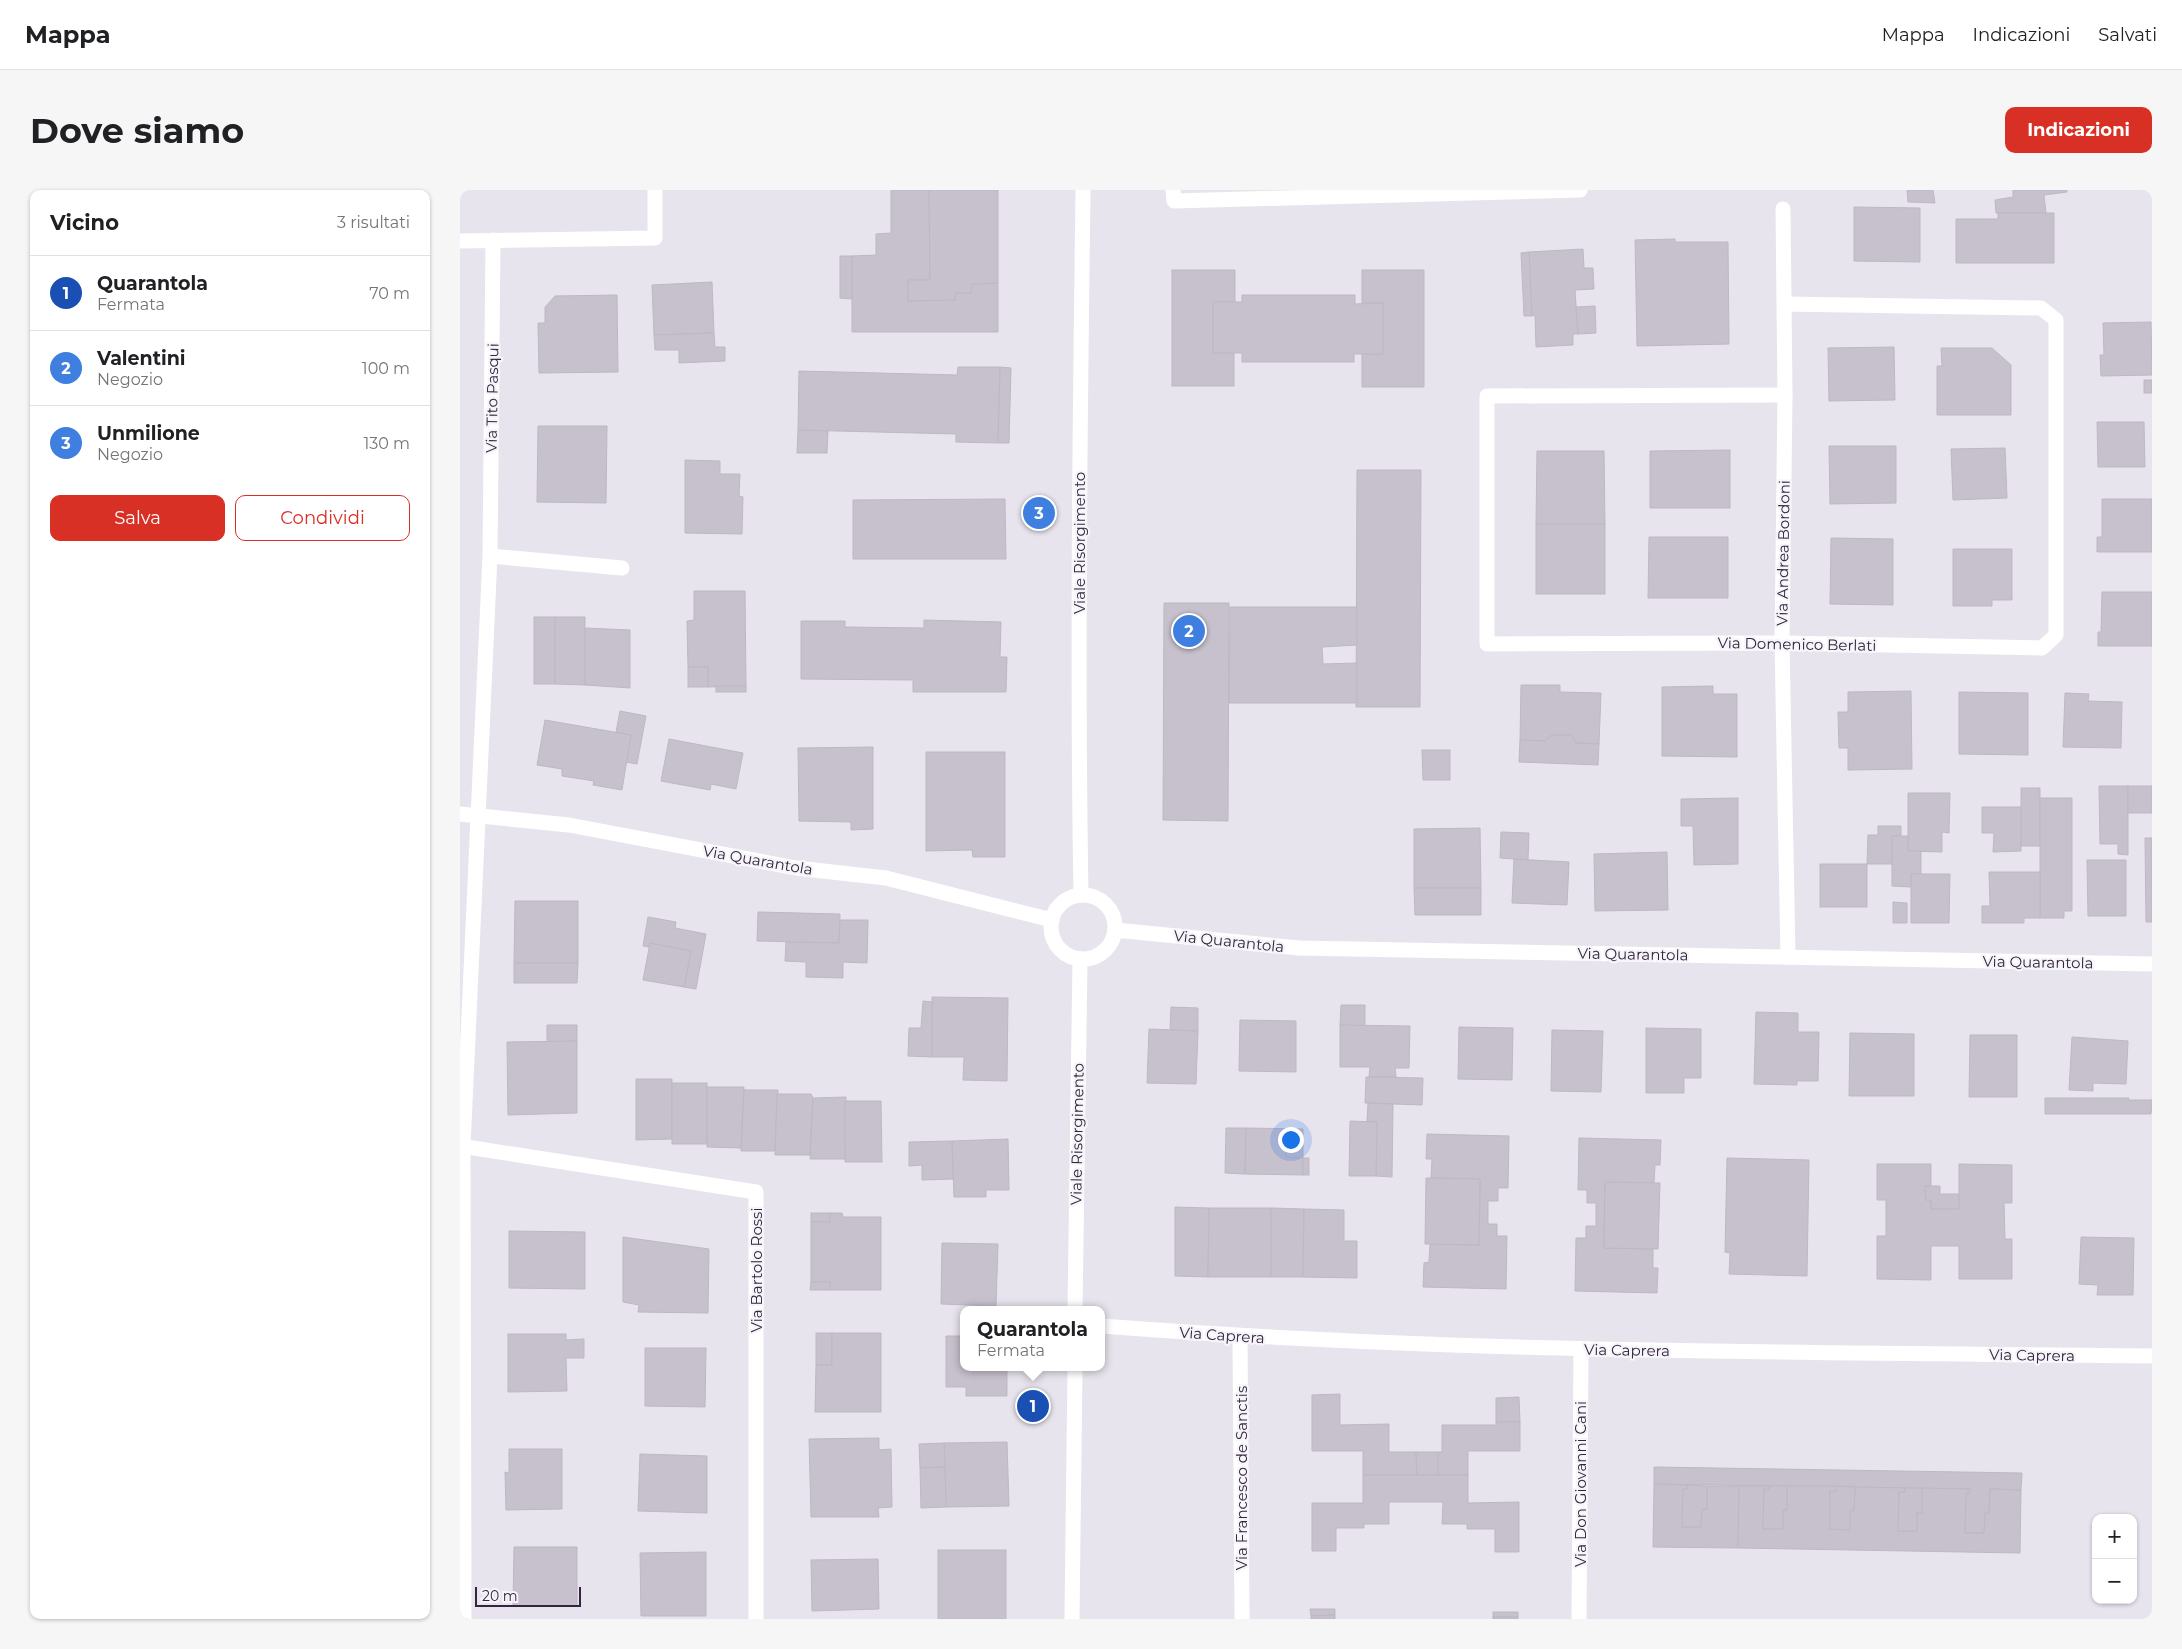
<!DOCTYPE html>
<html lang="it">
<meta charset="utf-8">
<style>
body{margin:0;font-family:Montserrat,sans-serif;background:#f6f6f6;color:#202124}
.controls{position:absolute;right:15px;bottom:15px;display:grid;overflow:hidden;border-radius:10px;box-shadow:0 1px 4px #0004}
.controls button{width:45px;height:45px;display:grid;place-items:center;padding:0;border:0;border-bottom:1px solid #e0e0e0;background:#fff;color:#202124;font:25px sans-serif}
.scale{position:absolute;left:15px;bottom:12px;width:106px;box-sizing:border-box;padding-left:5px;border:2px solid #35243e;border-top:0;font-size:14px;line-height:18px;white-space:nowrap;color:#35243e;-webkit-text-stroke:4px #f6f5f9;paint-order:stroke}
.you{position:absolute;left:830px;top:949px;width:18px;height:18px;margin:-12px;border:4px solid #fff;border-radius:50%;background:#1a73e8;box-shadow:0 0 0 8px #1a73e833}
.badge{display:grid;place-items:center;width:32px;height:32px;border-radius:50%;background:#d93025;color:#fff;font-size:16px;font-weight:700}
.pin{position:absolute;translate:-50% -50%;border:2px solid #fff;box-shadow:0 1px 5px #0006}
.popup{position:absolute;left:500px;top:1116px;width:145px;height:65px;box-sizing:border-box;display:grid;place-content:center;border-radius:10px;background:#fff;filter:drop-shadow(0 1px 4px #0005);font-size:16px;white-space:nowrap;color:#757577}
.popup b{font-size:19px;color:#202124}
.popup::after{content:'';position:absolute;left:50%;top:100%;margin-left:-10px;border:10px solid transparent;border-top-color:#fff}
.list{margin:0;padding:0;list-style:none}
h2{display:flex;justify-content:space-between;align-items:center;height:65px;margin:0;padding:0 20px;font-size:21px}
h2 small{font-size:16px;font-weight:400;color:#757577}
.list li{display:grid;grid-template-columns:32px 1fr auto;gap:15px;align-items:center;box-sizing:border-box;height:75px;padding:0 20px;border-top:1px solid #e0e0e0}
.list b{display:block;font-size:19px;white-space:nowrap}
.list p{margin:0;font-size:16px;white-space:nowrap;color:#757577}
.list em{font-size:16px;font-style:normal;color:#757577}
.actions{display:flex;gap:10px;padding:15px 20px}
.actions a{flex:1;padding:11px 0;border:1px solid #d93025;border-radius:10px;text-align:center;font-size:18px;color:#d93025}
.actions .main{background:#d93025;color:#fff}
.map{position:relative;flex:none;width:1692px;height:1429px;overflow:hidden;border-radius:10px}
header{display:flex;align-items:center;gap:30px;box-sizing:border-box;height:70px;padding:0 25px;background:#fff;border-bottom:1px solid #e0e0e0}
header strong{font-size:24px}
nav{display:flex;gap:28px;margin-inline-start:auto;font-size:18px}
.intro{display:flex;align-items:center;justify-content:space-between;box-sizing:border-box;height:120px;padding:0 30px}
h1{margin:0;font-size:35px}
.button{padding:12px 22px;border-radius:10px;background:#d93025;color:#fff;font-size:18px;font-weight:700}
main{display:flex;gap:30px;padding:0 30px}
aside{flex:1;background:#fff;border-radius:10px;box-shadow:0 1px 4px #0004}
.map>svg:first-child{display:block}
.building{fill:#c7c0cd;stroke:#beb7c6}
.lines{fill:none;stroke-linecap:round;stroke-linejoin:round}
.minor{stroke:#fff;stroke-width:15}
.labels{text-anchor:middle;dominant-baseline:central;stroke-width:4.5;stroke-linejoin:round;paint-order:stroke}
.street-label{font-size:15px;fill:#35243e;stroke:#f6f5f9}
</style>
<header>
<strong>Mappa</strong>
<nav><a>Mappa</a><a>Indicazioni</a><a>Salvati</a></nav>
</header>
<div class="intro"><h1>Dove siamo</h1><a class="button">Indicazioni</a></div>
<main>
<aside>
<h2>Vicino<small>3 risultati</small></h2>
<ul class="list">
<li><span class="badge" style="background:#1a4fb4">1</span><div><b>Quarantola</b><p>Fermata</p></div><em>70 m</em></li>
<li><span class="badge" style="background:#3f7fe0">2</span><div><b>Valentini</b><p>Negozio</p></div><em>100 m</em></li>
<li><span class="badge" style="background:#3f7fe0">3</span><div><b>Unmilione</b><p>Negozio</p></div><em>130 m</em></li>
</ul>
<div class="actions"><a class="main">Salva</a><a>Condividi</a></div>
</aside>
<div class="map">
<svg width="1692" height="1429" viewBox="0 0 1692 1429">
<rect width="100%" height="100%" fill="#e8e4ed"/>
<g class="building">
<polygon points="431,0 469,0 470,90 448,90 448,111 495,110 495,103 511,103 512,94 538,93 538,142 392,142 392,66 416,65 416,44 431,43"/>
<polygon points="469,0 538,0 538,93 512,94 511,103 495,103 495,110 448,111 448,90 470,90"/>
<polygon points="1447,0 1473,0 1475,13 1448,12"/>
<polygon points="1553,0 1607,0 1607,2 1584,5 1586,23 1536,23 1535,10 1553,7"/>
<polygon points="1394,17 1460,18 1460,72 1394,71"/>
<polygon points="1538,23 1594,23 1594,73 1496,73 1496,29 1538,29"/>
<polygon points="1215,49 1215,52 1268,52 1269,154 1177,156 1175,50"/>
<polygon points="1123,59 1124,78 1133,78 1134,99 1115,100 1118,144 1113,144 1113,155 1076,157 1075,125 1072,126 1069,62"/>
<polygon points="1069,62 1072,126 1064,126 1061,63"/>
<polygon points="380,66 392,66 392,109 380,108"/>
<polygon points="712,80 775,80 775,112 753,112 753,163 774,163 774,196 712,196"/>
<polygon points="902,80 964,80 964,197 902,197 902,164 923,164 923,113 902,113"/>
<polygon points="252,92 254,143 194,145 192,95"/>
<polygon points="157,105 158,182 79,183 78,133 85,133 85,117 95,106"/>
<polygon points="782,105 895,105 895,114 923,113 923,164 894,164 894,172 782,172 782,163 753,163 753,112 782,112"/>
<polygon points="1135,116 1136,143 1118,144 1116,117"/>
<polygon points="1691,132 1692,185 1641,186 1640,165 1644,165 1643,133"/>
<polygon points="254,143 255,157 265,157 265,171 219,173 219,160 195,160 194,145"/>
<polygon points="1434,157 1435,210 1369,211 1368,158"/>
<polygon points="1481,158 1532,158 1551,175 1551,225 1477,225 1477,176 1482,176"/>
<polygon points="498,177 540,177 538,253 496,252 496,244 338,240 339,181 497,185"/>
<polygon points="540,177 551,178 549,253 538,253"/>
<rect x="1684" y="190" width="8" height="13"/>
<polygon points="1637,232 1684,232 1685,277 1638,277"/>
<polygon points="78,236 147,236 146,313 77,312"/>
<polygon points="338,240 368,241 367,263 337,263"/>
<polygon points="1369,256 1436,256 1436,313 1370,314"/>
<polygon points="1545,258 1547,308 1493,310 1491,259"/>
<polygon points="1270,260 1270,318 1190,318 1190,261"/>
<polygon points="1077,261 1144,261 1145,334 1076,334"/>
<polygon points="225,270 260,271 260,284 280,284 279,306 283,307 282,344 225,343"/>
<polygon points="897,280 961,280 960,517 896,517"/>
<polygon points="545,309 546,369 393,369 393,310"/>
<polygon points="1642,309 1692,309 1692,362 1637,362 1637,347 1642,347"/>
<rect x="1076" y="334" width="69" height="70"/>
<polygon points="1189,347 1268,347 1268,408 1188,408"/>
<polygon points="1371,348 1433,349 1433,415 1370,414"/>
<polygon points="1493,359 1552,359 1552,410 1532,410 1532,416 1493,416"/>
<polygon points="234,401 285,401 286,496 248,497 248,477 228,477 227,431 234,430"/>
<polygon points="1642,402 1692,402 1692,456 1638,456 1638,442 1641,442"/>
<polygon points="704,413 769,413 768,631 703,630"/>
<polygon points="770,417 897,417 897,455 862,457 863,474 897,473 897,513 769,513"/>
<rect x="74" y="427" width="21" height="67"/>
<polygon points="95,427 125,427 125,495 95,494"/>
<polygon points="464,430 541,432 540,467 547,467 546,502 453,502 453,490 341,489 341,431 385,431 385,437 464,438"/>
<polygon points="125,438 170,440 170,498 125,495"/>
<rect x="228" y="477" width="20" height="20"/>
<polygon points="1061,495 1100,495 1100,502 1141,503 1139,554 1116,553 1111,545 1092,545 1085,551 1060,550"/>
<rect x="256" y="496" width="30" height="6"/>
<polygon points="1253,496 1253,504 1277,504 1277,567 1202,566 1202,497"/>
<polygon points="1451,501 1452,579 1388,580 1388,558 1379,558 1378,522 1388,522 1388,502"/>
<polygon points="1499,502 1568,503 1568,565 1499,564"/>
<polygon points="1605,503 1629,504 1628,511 1662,512 1661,558 1603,557"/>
<polygon points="160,521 186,526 177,574 166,572 171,545 156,542"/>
<polygon points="85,530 171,545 162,600 133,595 134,591 102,586 102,579 77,575"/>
<polygon points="1092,545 1111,545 1116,553 1139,554 1138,575 1059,572 1060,550 1085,551"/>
<polygon points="209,549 283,563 276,599 251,594 250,600 201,591"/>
<polygon points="413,557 413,639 391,640 391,632 339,631 338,558"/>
<polygon points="962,560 990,560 990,590 963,590"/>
<polygon points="466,562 545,562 545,667 513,667 512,660 466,661"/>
<polygon points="1639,596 1668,596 1668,665 1658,664 1658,654 1640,654"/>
<rect x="1668" y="596" width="24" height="27"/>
<rect x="1561" y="598" width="19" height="58"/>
<polygon points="1448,603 1490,603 1489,643 1482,642 1482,662 1448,661"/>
<polygon points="1278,608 1278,674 1234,675 1233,636 1221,636 1221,609"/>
<polygon points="1580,608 1612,608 1612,721 1604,721 1604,728 1580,728"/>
<polygon points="1522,617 1561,617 1561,661 1533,662 1534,643 1522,643"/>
<polygon points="1418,636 1441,636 1441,645 1432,646 1432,674 1407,674 1408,645 1418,645"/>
<polygon points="1020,638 1021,698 954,698 954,639"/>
<polygon points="1041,642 1069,643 1068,670 1040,668"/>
<polygon points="1432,646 1448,646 1448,661 1461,661 1461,684 1451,684 1451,697 1432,696"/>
<polygon points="1685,648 1692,648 1692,732 1686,732"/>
<polygon points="1207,662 1208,720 1135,721 1134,664"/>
<polygon points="1054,669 1109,672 1107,715 1052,713"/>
<polygon points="1627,670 1666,670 1666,726 1628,726"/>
<rect x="1360" y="674" width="47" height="43"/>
<polygon points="1529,682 1580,682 1580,728 1564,728 1564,733 1522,733 1522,716 1530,716"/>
<polygon points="1451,684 1490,684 1489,733 1451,733"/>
<polygon points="954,698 1021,698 1021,725 955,725"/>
<polygon points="55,711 118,711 118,773 54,773"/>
<polygon points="1433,712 1447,713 1447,733 1433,733"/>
<polygon points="298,722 380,724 379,753 297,751"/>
<polygon points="188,727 216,732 215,738 246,744 236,799 224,797 231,761 190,753 189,757 183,756"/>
<polygon points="380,730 408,730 407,773 383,772 383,788 346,787 346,772 325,771 326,752 379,753"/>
<polygon points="190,753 231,761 224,797 183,790"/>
<polygon points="54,773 118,773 117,793 54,793"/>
<polygon points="472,807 548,808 547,891 503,890 504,867 472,867"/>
<polygon points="463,811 472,812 472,867 448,866 449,838 461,838"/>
<polygon points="881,815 905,815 905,836 880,835"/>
<polygon points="711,817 738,818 738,841 710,840"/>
<polygon points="1296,822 1338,823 1338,842 1359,842 1358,891 1337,891 1337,895 1294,894"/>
<polygon points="780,830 836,831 836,882 779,881"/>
<polygon points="87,835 117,835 117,851 87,852"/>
<polygon points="880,835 950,836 949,878 935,878 936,887 909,887 910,877 880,877"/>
<polygon points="999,837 1053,838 1052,890 998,889"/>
<polygon points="1186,838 1241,839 1241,888 1224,888 1224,903 1186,903"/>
<polygon points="689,839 738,841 736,894 687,893"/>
<polygon points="1092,840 1143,841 1141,902 1091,901"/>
<polygon points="1390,843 1454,844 1454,906 1389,906"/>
<polygon points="1510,845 1557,845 1557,907 1509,907"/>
<polygon points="1612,847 1668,851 1666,894 1633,893 1633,901 1609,900"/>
<polygon points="117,851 117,923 48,925 47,852"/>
<polygon points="906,887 963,888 962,915 905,913"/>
<polygon points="176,889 212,889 212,949 176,950"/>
<rect x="212" y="893" width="35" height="61"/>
<polygon points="247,897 284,897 281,958 247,957"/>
<polygon points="284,900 318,900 315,961 281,961"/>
<polygon points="317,904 351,904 353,908 350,965 315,965"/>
<polygon points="386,907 385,969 350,969 353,908"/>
<polygon points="1585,908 1669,908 1668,910 1692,910 1691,924 1585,924"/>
<polygon points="385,911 421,911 422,972 385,972"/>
<polygon points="908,913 933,914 932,987 916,986 917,932 907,931"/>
<polygon points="890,931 917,932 916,986 889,986"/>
<polygon points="766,938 786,938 785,984 765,983"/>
<polygon points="786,938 843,939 843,957 826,957 826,967 843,968 843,985 785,984"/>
<polygon points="967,944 1049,946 1048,998 1038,998 1038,1011 1028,1011 1028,1034 1037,1034 1037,1046 1047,1046 1046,1099 963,1097 964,1073 969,1072 970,1054 1019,1055 1020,989 971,988 972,969 966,969"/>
<polygon points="1119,948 1201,950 1200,975 1195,975 1194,993 1145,992 1144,1058 1193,1059 1193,1078 1198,1078 1197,1103 1115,1101 1116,1048 1126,1048 1126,1036 1136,1036 1136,1013 1127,1013 1127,1000 1118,1000"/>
<polygon points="548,949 549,1000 526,1000 526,1007 494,1007 492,951"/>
<polygon points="492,951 493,989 462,990 462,975 449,976 449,952"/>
<polygon points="826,957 843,957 843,968 826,967"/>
<rect x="843" y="968" width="6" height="17"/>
<polygon points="1267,968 1349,970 1347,1086 1269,1084 1270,1063 1265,1062"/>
<polygon points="1417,974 1471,974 1471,996 1465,996 1466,1010 1471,1010 1471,1019 1499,1019 1499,974 1552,975 1552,1013 1544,1013 1545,1049 1552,1049 1552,1089 1499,1089 1499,1056 1471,1056 1471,1090 1417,1089 1417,1046 1426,1046 1426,1010 1417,1010"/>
<polygon points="966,988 1020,989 1019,1055 965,1054"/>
<polygon points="1145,992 1200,993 1198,1059 1144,1058"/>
<polygon points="1465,996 1480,996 1480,1004 1499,1004 1499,1019 1471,1019 1471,1010 1466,1010"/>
<polygon points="715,1017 749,1018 748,1087 715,1086"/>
<polygon points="749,1018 811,1018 811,1087 748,1087"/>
<polygon points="811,1018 844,1019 843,1087 811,1087"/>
<polygon points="844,1019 884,1020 884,1051 897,1051 897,1088 843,1087"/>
<rect x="351" y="1023" width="19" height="9"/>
<polygon points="370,1023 382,1023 383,1027 421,1027 421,1100 370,1100 370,1092 351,1092 351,1032 370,1032"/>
<polygon points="49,1041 125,1042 125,1099 49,1098"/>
<polygon points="163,1047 249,1059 248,1123 178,1122 179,1115 163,1112"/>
<polygon points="1621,1047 1674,1048 1673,1105 1637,1105 1638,1095 1619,1094"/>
<polygon points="482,1053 538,1054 536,1116 481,1114"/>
<polygon points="351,1092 370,1092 370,1100 350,1100"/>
<rect x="356" y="1143" width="16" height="32"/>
<polygon points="372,1143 421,1143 421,1222 355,1222 356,1175 372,1175"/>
<polygon points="48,1144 106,1144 106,1150 124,1149 124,1168 106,1168 107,1201 48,1202"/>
<polygon points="486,1146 504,1146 504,1177 547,1177 547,1206 506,1206 506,1197 486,1197"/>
<polygon points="185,1158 246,1158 245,1217 185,1216"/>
<polygon points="880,1204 880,1235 929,1234 929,1262 956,1262 957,1285 903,1285 903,1261 852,1261 852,1205"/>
<polygon points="1059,1207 1060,1232 1036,1232 1036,1208"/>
<polygon points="1036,1232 1060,1232 1060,1261 1008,1261 1008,1285 978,1285 978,1262 982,1262 982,1235 1036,1235"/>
<polygon points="419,1248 419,1260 431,1259 432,1317 418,1318 419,1327 351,1327 349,1249"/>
<polygon points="547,1252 549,1316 486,1317 484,1253"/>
<polygon points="484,1253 485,1277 460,1278 459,1254"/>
<polygon points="49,1259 102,1259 102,1319 46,1320 45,1282 49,1283"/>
<polygon points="956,1262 978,1262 978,1285 957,1285"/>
<polygon points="180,1264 247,1266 247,1323 178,1321"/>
<polygon points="485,1277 486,1317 461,1318 460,1278"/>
<polygon points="1194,1277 1562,1283 1561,1300 1530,1299 1529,1324 1525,1323 1524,1343 1505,1343 1506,1303 1510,1303 1510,1299 1194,1294"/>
<polygon points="903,1285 1008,1285 1008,1313 1059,1312 1059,1362 1035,1362 1035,1339 1007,1339 1007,1334 982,1334 983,1312 929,1312 929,1334 904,1334 904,1338 876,1338 876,1361 852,1361 852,1313 903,1313"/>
<polygon points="1194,1294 1227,1295 1228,1299 1223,1299 1222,1337 1241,1337 1242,1319 1247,1319 1247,1296 1279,1296 1278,1358 1193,1357"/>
<polygon points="1227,1295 1247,1296 1247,1319 1242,1319 1241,1337 1222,1337 1223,1299 1228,1299"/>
<polygon points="1279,1296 1309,1296 1309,1300 1304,1299 1303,1339 1323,1339 1323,1320 1327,1320 1327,1296 1377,1296 1376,1302 1370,1301 1370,1339 1390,1340 1390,1320 1394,1321 1395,1297 1445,1298 1445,1302 1439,1302 1438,1341 1457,1341 1457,1322 1462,1323 1462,1298 1510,1299 1510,1303 1506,1303 1505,1343 1524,1343 1525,1323 1529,1324 1530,1299 1561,1300 1560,1363 1278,1358"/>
<polygon points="1309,1296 1327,1296 1327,1320 1323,1320 1323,1339 1303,1339 1304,1299 1309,1300"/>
<polygon points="1377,1296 1395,1297 1394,1321 1390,1320 1390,1340 1370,1339 1370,1301 1376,1302"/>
<polygon points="1445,1298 1462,1298 1462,1323 1457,1322 1457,1341 1438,1341 1439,1302 1445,1302"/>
<polygon points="54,1357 117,1357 117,1416 53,1416"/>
<rect x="478" y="1360" width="68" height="69"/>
<polygon points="246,1362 246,1426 181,1426 180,1363"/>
<polygon points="418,1369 419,1419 352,1421 351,1370"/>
<polygon points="850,1419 875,1419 875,1425 851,1426"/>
<rect x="1033" y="1422" width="25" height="5"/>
<polygon points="875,1425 875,1429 851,1429 851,1426"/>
<rect x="1033" y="1427" width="25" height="2"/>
</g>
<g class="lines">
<g class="minor">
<polyline points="713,0 714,11 1120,0"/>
<polyline points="1323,19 1325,205 1322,453 1328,767"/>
<polyline points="0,51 195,48 195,0"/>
<polyline points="1324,114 1581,118 1596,130 1596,445 1582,458 1322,453 1027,454 1027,206 1325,205"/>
<polyline points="30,366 162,378"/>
<polyline points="0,624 109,635 336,678 426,688 592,730"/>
<path d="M621 705C617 470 620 235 623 0"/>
<circle cx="623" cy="737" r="32"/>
<polyline points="655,740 839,758 1692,774"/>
<polyline points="0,956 296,1002 296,1429"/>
<polyline points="615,1120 620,769"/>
<path d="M642 1136C991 1163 1342 1162 1692 1166"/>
<polyline points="780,1147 782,1429"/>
<polyline points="4,1429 3,956 30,366 33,50"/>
<polyline points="612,1429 615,1177"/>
<polyline points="1119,1429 1121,1159"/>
</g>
</g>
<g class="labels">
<g class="street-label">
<text transform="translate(32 208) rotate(-89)">Via Tito Pasqui</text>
<text transform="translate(619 353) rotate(-90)">Viale Risorgimento</text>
<text transform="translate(1323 363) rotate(-89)">Via Andrea Bordoni</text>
<text transform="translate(1337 454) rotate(1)">Via Domenico Berlati</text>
<text transform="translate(298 670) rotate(10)">Via Quarantola</text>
<text transform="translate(769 751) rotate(6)">Via Quarantola</text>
<text transform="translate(1173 764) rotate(1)">Via Quarantola</text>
<text transform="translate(1578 772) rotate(1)">Via Quarantola</text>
<text transform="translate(617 944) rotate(-89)">Viale Risorgimento</text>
<text transform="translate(296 1080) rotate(-90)">Via Bartolo Rossi</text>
<text transform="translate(762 1145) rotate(4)">Via Caprera</text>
<text transform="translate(1167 1160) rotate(1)">Via Caprera</text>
<text transform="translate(1572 1165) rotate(1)">Via Caprera</text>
<text transform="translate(781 1288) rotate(-90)">Via Francesco de Sanctis</text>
<text transform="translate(1120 1294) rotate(-90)">Via Don Giovanni Cani</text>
</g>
</g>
</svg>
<div class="controls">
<button>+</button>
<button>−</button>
</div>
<div class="scale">20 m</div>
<div class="you"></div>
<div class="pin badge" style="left:573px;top:1216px;background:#1a4fb4">1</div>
<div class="popup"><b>Quarantola</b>Fermata</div>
<div class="pin badge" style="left:729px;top:441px;background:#3f7fe0">2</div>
<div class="pin badge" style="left:579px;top:323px;background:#3f7fe0">3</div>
</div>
</main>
